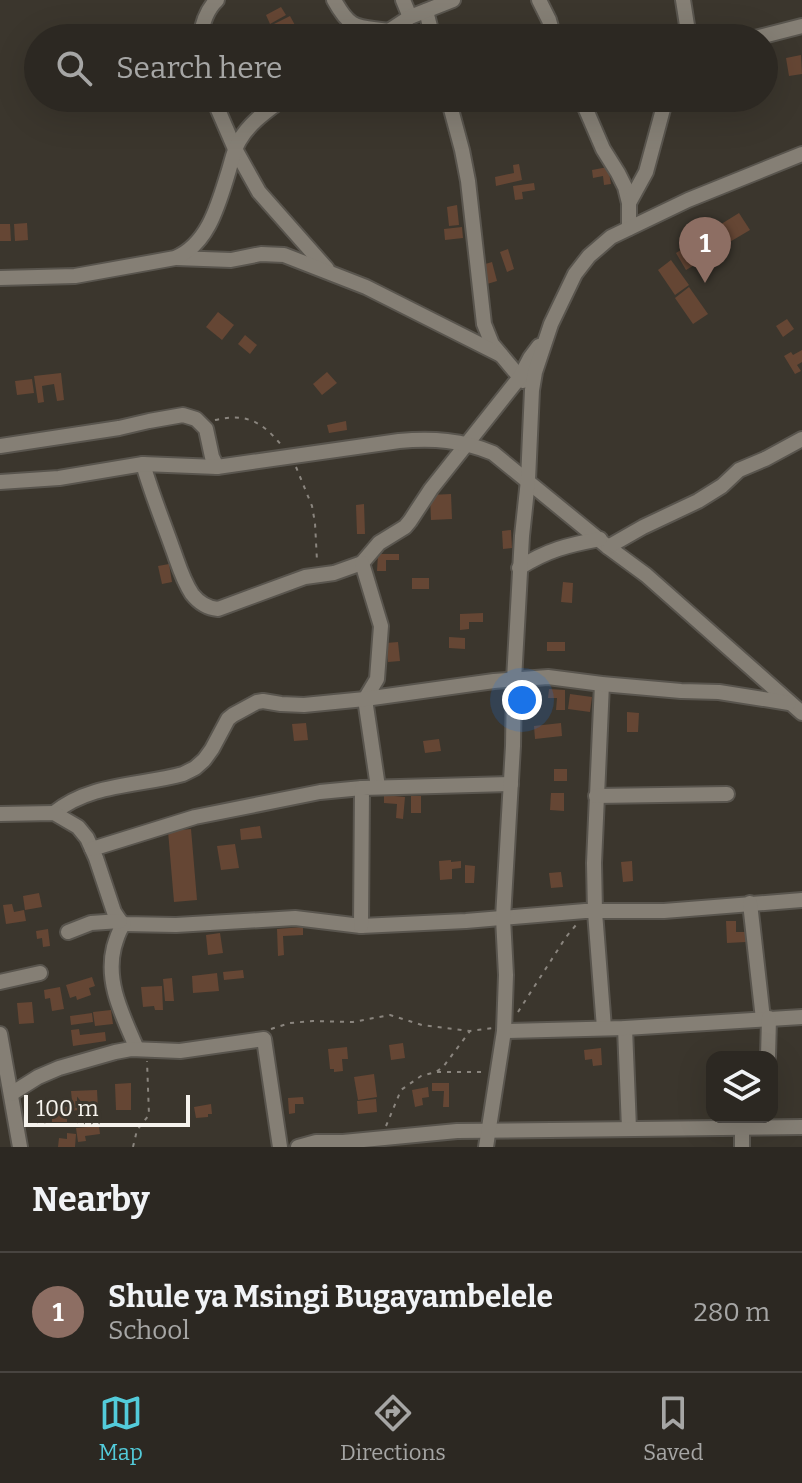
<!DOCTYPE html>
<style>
body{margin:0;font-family:Bitter,serif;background:#34302a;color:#f1f3f6}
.controls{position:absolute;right:24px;bottom:24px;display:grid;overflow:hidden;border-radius:16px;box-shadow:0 8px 32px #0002}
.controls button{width:72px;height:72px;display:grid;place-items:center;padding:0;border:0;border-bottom:2px solid #484440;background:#2c2822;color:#f1f3f6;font:40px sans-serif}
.scale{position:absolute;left:24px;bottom:20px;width:166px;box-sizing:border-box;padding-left:8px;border:4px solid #f6f3ed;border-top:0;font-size:22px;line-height:28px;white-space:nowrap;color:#f6f3ed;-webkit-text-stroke:6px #3b362d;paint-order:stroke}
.you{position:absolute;left:522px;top:700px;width:28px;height:28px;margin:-20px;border:6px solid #fff;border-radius:50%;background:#1a73e8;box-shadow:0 0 0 12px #1a73e833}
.badge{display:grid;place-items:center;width:52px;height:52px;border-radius:50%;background:#53cbda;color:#fff;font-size:26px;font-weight:700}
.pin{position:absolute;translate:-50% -66px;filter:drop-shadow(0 2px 4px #0008)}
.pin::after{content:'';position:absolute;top:42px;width:28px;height:24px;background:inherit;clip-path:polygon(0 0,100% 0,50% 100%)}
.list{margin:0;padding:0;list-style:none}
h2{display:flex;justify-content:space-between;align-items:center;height:104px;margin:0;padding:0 32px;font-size:34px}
h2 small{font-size:26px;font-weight:400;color:#a6a6a5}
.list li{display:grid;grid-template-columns:52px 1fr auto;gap:24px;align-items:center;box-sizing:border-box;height:120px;padding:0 32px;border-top:2px solid #484440}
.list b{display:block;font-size:30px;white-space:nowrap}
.list p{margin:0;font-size:26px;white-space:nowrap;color:#a6a6a5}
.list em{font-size:26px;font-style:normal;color:#a6a6a5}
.icon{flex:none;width:44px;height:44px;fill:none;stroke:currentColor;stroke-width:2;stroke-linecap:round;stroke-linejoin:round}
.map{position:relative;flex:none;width:802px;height:1147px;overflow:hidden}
.search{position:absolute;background:#2c2822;box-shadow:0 8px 32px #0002;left:24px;right:24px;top:24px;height:88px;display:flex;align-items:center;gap:20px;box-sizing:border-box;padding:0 28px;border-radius:44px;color:#a6a6a5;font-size:30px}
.sheet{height:224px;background:#2c2822}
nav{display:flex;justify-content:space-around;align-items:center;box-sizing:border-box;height:112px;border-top:2px solid #484440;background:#2c2822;font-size:22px;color:#a6a6a5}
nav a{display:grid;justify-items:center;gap:4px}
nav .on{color:#53cbda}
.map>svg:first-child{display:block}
.building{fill:#654634}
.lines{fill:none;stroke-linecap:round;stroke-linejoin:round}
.minor-casing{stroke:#59554e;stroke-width:18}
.path{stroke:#8a857e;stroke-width:2;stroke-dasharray:4 6;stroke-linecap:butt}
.minor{stroke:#857f75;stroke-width:14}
</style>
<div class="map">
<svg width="802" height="1147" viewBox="0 0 802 1147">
<rect width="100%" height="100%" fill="#3b362d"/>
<g class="building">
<polygon points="281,7 286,15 270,24 266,15"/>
<polygon points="290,16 302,38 291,38 286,28 276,33 272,25"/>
<polygon points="801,55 802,74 789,76 786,58"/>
<polygon points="519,164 522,180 496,186 495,177 514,173 513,165"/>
<polygon points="608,167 611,184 604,185 603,176 593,178 592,170"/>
<polygon points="534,183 535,190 522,192 523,199 515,200 513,186"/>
<polygon points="457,205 459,225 449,226 447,207"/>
<polygon points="739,213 750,230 728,243 718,226"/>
<polygon points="27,223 28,240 15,241 14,224"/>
<polygon points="0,224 10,224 11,241 0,241"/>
<polygon points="462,227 463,238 445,240 444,229"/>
<polygon points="707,234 718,251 686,270 676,253"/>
<polygon points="508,249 514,269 507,272 500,252"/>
<polygon points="671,260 689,285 675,295 658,270"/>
<polygon points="492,262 497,281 487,284 482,265"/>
<polygon points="689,287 708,314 693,324 675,298"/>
<polygon points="218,312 234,325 222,340 206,327"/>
<polygon points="787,319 794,329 783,337 776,326"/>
<polygon points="245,335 257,345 250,354 238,344"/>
<polygon points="802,350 802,362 797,365 801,371 795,374 784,356 791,352 793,355"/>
<polygon points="327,372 337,383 322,395 313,384"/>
<polygon points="61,373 64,400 57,401 54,384 42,386 44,402 38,403 34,376"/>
<polygon points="32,379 34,393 17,395 15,381"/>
<polygon points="346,421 347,430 329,433 327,425"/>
<polygon points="451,494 452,519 431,520 430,495"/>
<polygon points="364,504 365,534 357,534 356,505"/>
<polygon points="511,530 512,548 503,549 502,531"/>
<polygon points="378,554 399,554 399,560 386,560 386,571 377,571"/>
<polygon points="169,564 172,582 162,584 158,566"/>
<rect x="412" y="578" width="17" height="11"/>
<polygon points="563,582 573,583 572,603 561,602"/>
<polygon points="483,613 483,622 469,622 469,629 460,630 460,614"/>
<polygon points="449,637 465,638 465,649 449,648"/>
<polygon points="398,642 400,661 388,662 386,643"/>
<rect x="547" y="642" width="18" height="9"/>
<polygon points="549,689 565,690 565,710 556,710 557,698 548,698"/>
<polygon points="570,694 592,697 590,712 568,709"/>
<polygon points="627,712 639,713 638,732 627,732"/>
<polygon points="306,723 308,740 294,741 292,724"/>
<polygon points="561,723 562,736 535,739 534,726"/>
<polygon points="439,739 441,751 425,753 423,741"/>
<rect x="554" y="769" width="13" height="12"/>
<polygon points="551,793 564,793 564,811 550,810"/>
<polygon points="384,795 405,797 403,819 396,818 397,804 384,803"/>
<rect x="411" y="796" width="10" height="17"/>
<polygon points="260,826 262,838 241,840 240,829"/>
<polygon points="191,829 197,900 174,902 168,831"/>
<polygon points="235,844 239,868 221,870 217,846"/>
<polygon points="451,860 451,862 461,861 461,868 452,869 452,879 440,880 439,861"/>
<polygon points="632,861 633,881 623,882 621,862"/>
<polygon points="465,865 475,866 474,883 465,883"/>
<polygon points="561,872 563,887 551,888 549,873"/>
<polygon points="39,893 42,907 25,910 23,896"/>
<polygon points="12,904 14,912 24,910 26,921 6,924 3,905"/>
<polygon points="726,921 736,921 736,932 746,932 746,942 727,943"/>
<polygon points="303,927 303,935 283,936 284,955 278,956 277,929"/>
<polygon points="48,929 50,946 43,947 42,938 37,939 36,931"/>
<polygon points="220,933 223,953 208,955 206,935"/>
<polygon points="243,970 244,978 224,980 223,972"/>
<polygon points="217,973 219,991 193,993 192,976"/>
<polygon points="92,977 95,986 89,988 91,995 77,1000 76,996 70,998 66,985"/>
<polygon points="172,978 174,1001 165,1001 163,979"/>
<polygon points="162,986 163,1010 155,1010 154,1006 143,1007 141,987"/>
<polygon points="60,987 64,1009 52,1011 50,998 45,999 44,990"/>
<polygon points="32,1002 34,1023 19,1024 17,1003"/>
<polygon points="111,1010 113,1024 95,1026 93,1012"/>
<polygon points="92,1013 93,1022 71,1025 70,1016"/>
<polygon points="79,1029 80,1035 105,1032 106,1041 73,1046 71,1030"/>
<polygon points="403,1043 405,1058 391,1060 389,1045"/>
<polygon points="347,1047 348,1059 342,1059 343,1071 334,1072 334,1069 330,1069 328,1049"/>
<polygon points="601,1048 602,1065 593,1066 592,1059 585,1060 584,1050"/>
<polygon points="374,1074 377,1097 358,1100 354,1077"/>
<polygon points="131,1083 131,1110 116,1110 115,1084"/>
<polygon points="432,1083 449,1083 449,1107 443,1107 444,1091 432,1091"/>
<polygon points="428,1087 429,1097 422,1098 423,1105 415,1107 412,1090"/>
<polygon points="97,1090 98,1109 73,1111 71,1091"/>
<polygon points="303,1097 304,1104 295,1104 295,1113 289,1114 288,1098"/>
<polygon points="376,1099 377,1112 358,1114 357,1101"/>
<polygon points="211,1104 212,1114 208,1114 208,1117 196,1118 194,1107"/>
<rect x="52" y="1107" width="15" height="15"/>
<polygon points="99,1126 100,1134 85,1136 86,1141 78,1142 76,1128"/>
<polygon points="67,1133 76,1134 75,1147 58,1147 59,1138 67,1139"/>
</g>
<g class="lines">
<g class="minor-casing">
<g id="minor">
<path d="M334 0C351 31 357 26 389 31"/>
<polyline points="403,0 410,17"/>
<polyline points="539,0 549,20 554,38"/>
<polyline points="683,0 689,38"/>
<polyline points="426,11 433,38"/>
<path d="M200 38C202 25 207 9 217 0"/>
<polyline points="378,38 410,17 453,0"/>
<polyline points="755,38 802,26"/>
<polyline points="213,98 235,149 259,192 327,269"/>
<polyline points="448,98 462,150 468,181 484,324 492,344 523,381"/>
<polyline points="581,98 603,149 618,173 625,187 629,203 629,228"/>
<polyline points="629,203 646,172 666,98"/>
<polyline points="176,258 231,260 261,254 284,255 366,287 501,355"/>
<path d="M0 278 75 276 175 258C209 244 219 202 229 170 232 160 234 150 239 141 250 122 267 111 284 98"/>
<polyline points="0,446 119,428 149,421 183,415 196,419 206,429 212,457 217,467"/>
<path d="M143 464C151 492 162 519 172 547 178 563 182 579 192 594 199 603 207 608 218 609L305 577 334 573 362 563 379 543 405 527 410 521 431 489 520 377 530 358 539 346"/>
<path d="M0 482 59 478 143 464 217 467 399 441C433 438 462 440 493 453L608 547 646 575 802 713"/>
<polyline points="608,547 643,527 698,501 722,486 739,470 765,459 802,439"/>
<polyline points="362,563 381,626 377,679 365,699 378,787"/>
<path d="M519 568C547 550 568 545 600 539"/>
<polyline points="602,684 594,863 595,912 604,1028"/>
<polyline points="596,796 727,794"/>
<path d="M54 813C90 783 140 786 183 774L195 768 204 760 212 749 228 719 233 715 257 702 263 701 281 704 304 705 365 699 494 681 548 677 602 684 681 691 719 692 789 703"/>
<polyline points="0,814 54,813 78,827 87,838 96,858 114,912 120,921 124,924 176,925 295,918 361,926 466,921 585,911 664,911 802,900"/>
<polyline points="92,849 195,817 320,792 362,788"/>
<polyline points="750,903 763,1019"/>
<path d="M124 924C118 931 117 938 114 947 105 983 123 1016 137 1049"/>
<polyline points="361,926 362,788 511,784"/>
<polyline points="68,932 91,923 120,921"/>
<polyline points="0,982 40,973"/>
<polyline points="625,1028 629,1129"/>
<polyline points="504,1031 625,1028 802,1017"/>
<polyline points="0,1034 20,1147"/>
<polyline points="768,1057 769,1018"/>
<polyline points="11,1094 38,1077 59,1068 115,1052 131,1049 180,1051 264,1039 280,1147"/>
<polyline points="742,1128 742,1147"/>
<polyline points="298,1147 316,1142 343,1142 457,1131 802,1127"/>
<polyline points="486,1147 504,1031 506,975 503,918 513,746 514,680 522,536 528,480 532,390 535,372 551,324 575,274 589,256 611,237 688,200 802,154"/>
</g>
</g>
<g class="path">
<path d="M215 420C246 413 262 421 282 446"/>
<polyline points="296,467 312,506 315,523 317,561"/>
<polyline points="518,1012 566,937 576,925"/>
<polyline points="271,1029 290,1023 313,1021 353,1022 390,1015 422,1025 470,1031 493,1028"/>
<polyline points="437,1072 483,1072"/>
<polyline points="386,1126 401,1090 421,1076 436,1072 443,1067 470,1031"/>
<polyline points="133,1147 137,1130 149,1115 147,1061"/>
</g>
<use href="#minor" class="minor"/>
</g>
</svg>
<div class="controls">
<button><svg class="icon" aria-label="layers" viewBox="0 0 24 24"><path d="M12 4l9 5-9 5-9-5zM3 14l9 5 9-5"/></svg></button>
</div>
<div class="scale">100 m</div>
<div class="you"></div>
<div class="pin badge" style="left:705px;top:283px;background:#8d6e63">1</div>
<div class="search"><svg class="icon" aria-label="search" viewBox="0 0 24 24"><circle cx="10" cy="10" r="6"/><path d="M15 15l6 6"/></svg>Search here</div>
</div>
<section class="sheet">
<h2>Nearby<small></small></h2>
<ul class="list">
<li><span class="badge" style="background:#8d6e63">1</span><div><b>Shule ya Msingi Bugayambelele</b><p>School</p></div><em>280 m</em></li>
</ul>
</section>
<nav>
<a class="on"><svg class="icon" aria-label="map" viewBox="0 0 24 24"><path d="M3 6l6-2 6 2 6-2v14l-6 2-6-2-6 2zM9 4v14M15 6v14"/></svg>Map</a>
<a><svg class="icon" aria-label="directions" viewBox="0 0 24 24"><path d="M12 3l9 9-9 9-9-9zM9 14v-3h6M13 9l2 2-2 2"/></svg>Directions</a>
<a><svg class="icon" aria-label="saved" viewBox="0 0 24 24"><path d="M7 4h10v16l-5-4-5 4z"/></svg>Saved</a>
</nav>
